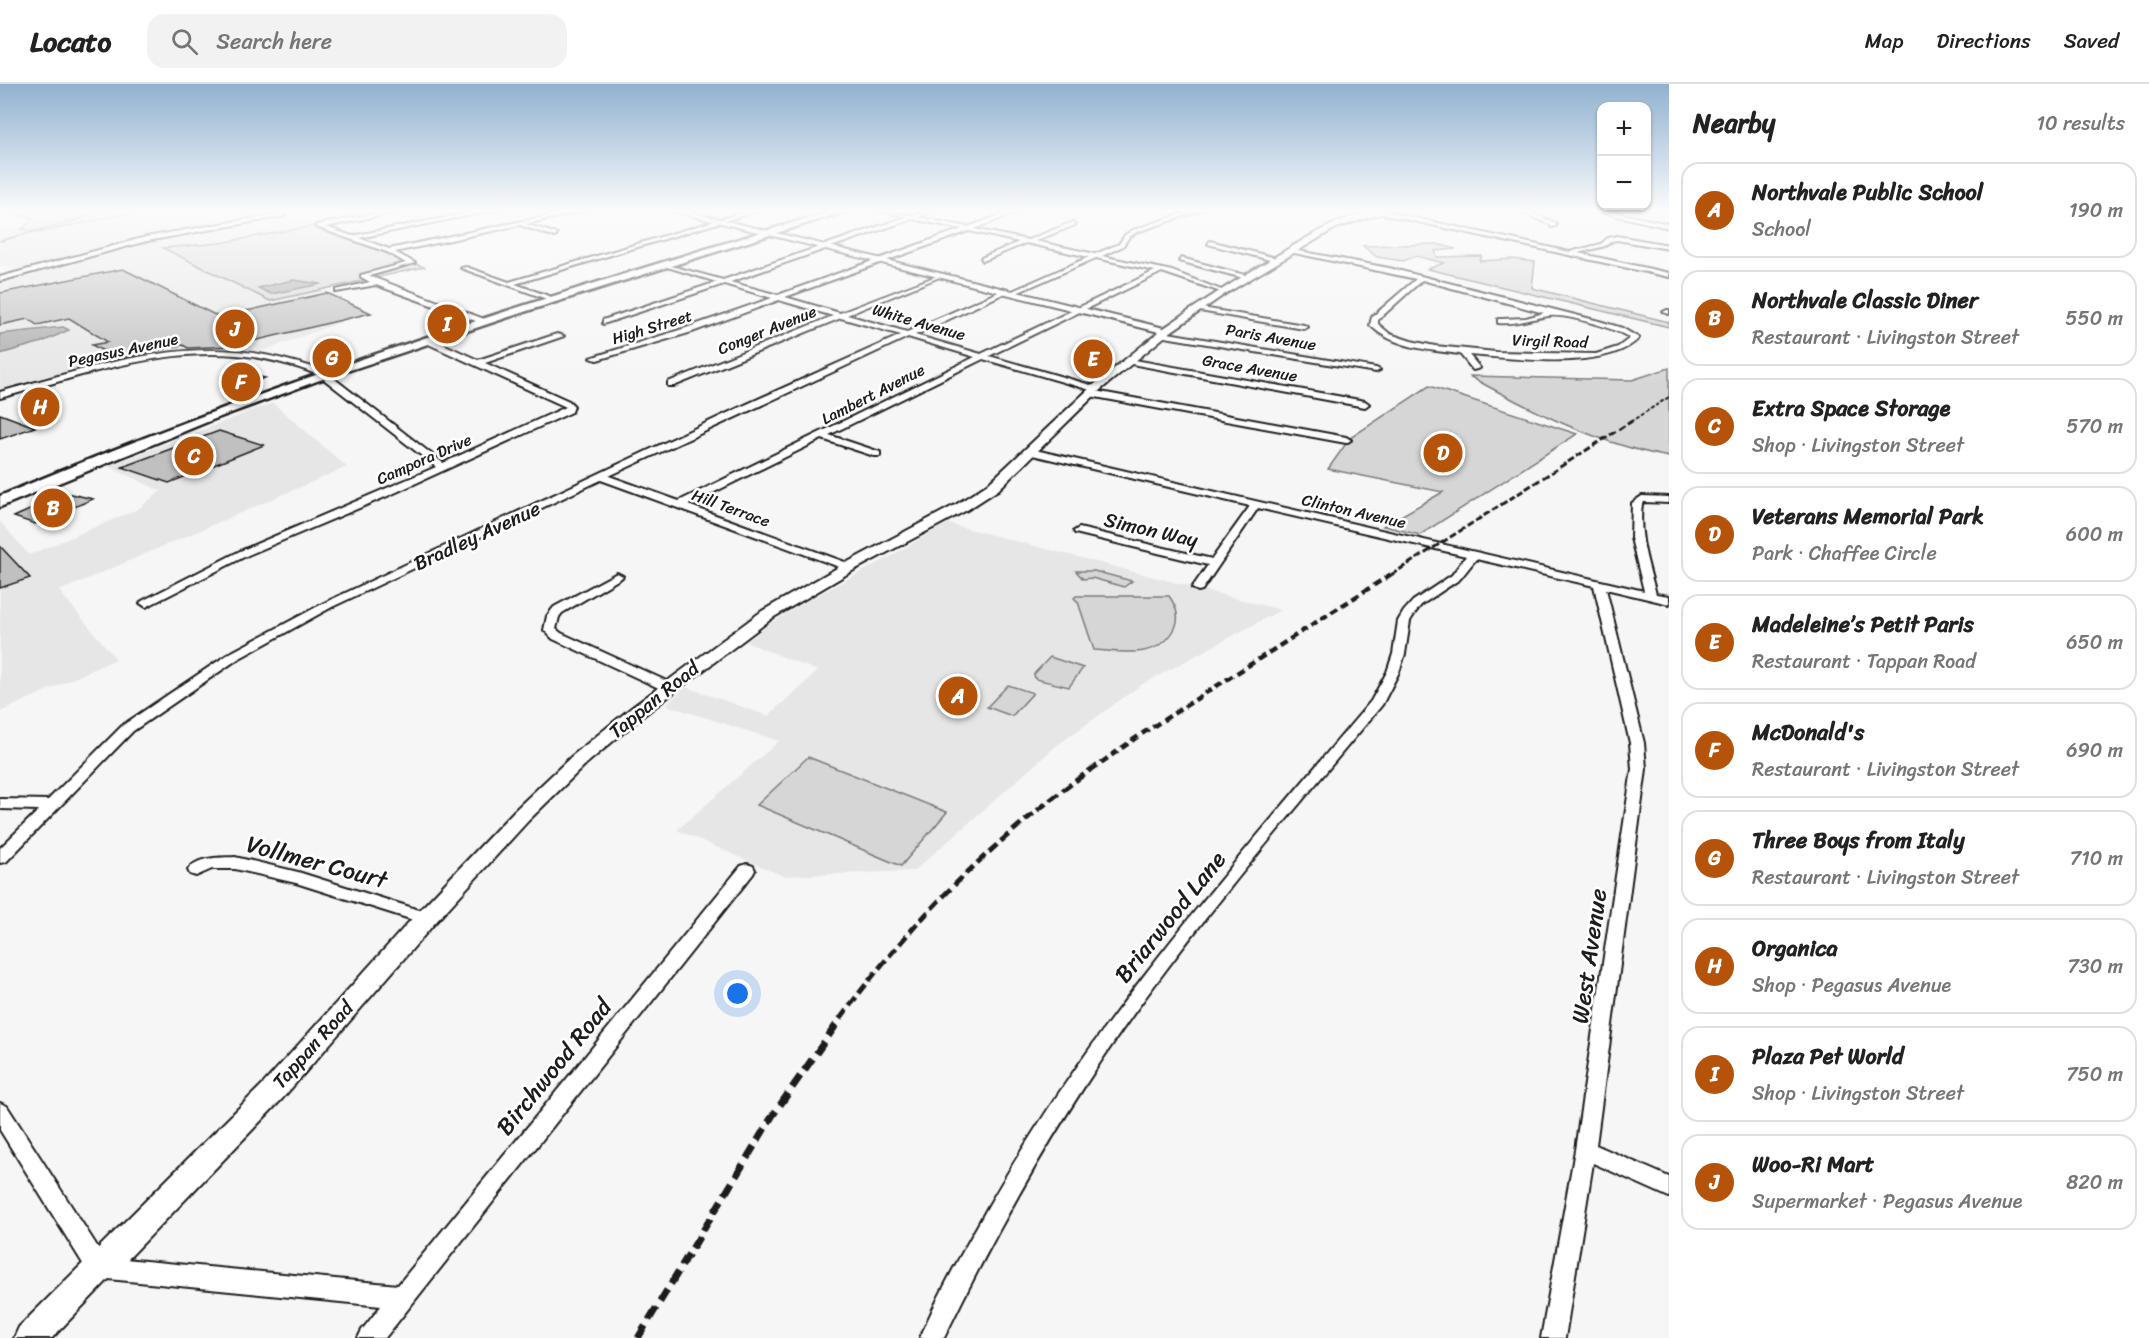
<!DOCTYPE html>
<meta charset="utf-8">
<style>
body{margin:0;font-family:Sriracha,sans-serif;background:#f2f2f2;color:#222}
.controls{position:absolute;right:18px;top:18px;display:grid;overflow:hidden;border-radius:12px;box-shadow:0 2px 4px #0004}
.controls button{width:54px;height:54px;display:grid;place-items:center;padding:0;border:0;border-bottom:2px solid #e0e0e0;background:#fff;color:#222;font:30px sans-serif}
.you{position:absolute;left:738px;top:910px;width:21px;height:21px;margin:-15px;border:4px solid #fff;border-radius:50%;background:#1a73e8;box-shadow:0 0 0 9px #1a73e833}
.badge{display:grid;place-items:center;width:39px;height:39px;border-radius:50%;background:#b45309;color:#fff;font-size:20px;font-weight:700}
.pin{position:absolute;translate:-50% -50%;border:3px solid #fff;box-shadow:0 2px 6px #0006}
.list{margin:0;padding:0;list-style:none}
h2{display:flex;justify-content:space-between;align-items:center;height:78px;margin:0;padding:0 24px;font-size:26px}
h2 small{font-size:20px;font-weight:400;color:#767676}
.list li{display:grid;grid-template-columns:39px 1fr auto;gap:18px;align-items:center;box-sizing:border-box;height:96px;margin:0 12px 12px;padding:0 12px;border:2px solid #e0e0e0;border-radius:18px}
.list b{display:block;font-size:22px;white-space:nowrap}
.list p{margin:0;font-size:20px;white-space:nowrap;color:#767676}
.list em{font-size:20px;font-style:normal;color:#767676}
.icon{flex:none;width:33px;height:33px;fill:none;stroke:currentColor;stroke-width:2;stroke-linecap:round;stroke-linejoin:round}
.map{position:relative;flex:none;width:1669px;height:1254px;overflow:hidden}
header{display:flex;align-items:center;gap:36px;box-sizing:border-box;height:84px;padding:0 30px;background:#fff;border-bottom:2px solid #e0e0e0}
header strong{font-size:28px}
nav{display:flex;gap:33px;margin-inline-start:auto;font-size:21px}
.search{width:420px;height:54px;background:#f2f2f2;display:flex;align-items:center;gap:15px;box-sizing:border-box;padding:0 21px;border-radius:18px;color:#767676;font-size:22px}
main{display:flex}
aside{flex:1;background:#fff}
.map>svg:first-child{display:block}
.built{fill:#e6e6e6}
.green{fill:#d6d6d6;stroke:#797979;stroke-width:1.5}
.water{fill:#acacac;stroke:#727272;stroke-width:1.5}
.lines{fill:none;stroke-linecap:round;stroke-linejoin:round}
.stream{stroke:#727272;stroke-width:2}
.building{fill:#c0c0c0;stroke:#1c1c1c;stroke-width:1.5}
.street-casing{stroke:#1c1c1c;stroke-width:4}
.secondary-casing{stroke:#1c1c1c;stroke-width:4}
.primary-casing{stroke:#1c1c1c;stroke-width:5}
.street{fill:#fff;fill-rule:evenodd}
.secondary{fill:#fff;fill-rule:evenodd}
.primary{fill:#fff;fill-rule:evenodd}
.rail-far4{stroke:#1c1c1c;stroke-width:2;stroke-dasharray:4 2;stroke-linecap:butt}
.rail-far3{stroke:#1c1c1c;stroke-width:3;stroke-dasharray:7 3;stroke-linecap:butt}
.rail-far2{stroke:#1c1c1c;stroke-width:4.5;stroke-dasharray:8 4.5;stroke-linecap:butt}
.rail-far1{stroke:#1c1c1c;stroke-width:5;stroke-dasharray:11 5;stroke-linecap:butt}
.rail{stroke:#1c1c1c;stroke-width:7;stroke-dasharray:14 7;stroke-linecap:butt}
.labels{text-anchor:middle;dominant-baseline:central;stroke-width:5;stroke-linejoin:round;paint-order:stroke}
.far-street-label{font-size:16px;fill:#1c1c1c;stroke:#fff}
.street-label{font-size:20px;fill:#1c1c1c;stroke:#fff}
.near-street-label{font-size:24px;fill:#1c1c1c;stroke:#fff}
</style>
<header>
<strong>Locato</strong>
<div class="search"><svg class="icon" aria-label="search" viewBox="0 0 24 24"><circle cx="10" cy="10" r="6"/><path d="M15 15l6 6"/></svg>Search here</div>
<nav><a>Map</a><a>Directions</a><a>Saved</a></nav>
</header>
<main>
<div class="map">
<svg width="1669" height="1254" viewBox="0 0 1669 1254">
<rect width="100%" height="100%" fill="#f6f6f6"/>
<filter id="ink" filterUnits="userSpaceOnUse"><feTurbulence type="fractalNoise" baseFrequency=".0167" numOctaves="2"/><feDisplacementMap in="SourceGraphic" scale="12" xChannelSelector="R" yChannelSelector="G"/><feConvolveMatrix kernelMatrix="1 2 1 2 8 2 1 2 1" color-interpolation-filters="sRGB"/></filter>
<g filter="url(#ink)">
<g class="built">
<polygon points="146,125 356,125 333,129 305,129 287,132 313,142 220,159 164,165 270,217 322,206 371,227 252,271 206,267 148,274 0,312 0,190 17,184 0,181 0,141 38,149"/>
<polygon points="273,319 347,383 59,507 116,575 0,628 0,437 29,471 138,425 161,407 107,382"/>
<polygon points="946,439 1281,526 1141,601 1055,663 914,787 783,792 677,746 779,657 666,621 686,603 768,632 818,587 746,558 771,539 810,515 890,473"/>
</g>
<g class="green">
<polygon points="0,125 146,125 38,149 22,145 34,134 0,128"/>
<polygon points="313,142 424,183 270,217 163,164 220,159"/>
<polygon points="1437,160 1456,165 1435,167 1437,173 1482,172 1480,177 1513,175 1535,178 1532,204 1669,238 1669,243 1428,185 1444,179 1416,172 1403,177 1377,173 1363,162"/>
<path d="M1669 284V373C1598 360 1532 327 1469 292L1632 296Z"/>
<polygon points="1429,302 1577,350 1420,451 1383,442 1443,408 1328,385 1350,354"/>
<polygon points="1076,487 1094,487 1132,497 1124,503 1092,494 1083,495"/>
<path d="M1076 512H1169C1177 523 1181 534 1174 546 1158 575 1123 568 1094 566L1078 518 1074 514Z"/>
<polygon points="1050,573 1083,584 1069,603 1035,595 1034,590"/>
<polygon points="1008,601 1033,609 1012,632 987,623"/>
<polygon points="808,673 947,728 901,782 757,721"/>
</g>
<g class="water">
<polygon points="293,196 321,200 271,210 258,204"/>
<polygon points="63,243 69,246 42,258 0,270 0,250"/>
</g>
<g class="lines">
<polyline class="stream" points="0,157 83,134 96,125"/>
</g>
<g class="building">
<polygon points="123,185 219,233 327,209 371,229 232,262 188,264 183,261 118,275 92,261 108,258 69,234 37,241 28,235 0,241 0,209"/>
<polygon points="243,289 265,294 243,302 222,296"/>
<polygon points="0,330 11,334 35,343 0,355"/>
<polygon points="219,347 264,361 169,399 122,383"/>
<polygon points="67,409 93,415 35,440 14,433"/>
<polygon points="0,462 30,494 0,504"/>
</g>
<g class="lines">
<g class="street-casing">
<g id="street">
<polygon points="398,125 410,125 326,143 352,152 488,125 500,125 359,154 389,165 579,125 591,125 526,140 557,150 555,153 520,141 395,168 415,179 369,192 487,236 488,238 484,240 376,201 336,208 336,206 370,198 361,193 361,191 406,179 387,168 316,143 316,141"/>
<polygon points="755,125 764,125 515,200 557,215 555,218 461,184 466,183 509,198"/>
<path d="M873 125C886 125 901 132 913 131 922 130 928 125 937 125L918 133 968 143 1017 125H1025L974 145 1028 156 1073 138 1075 141 1035 157 1095 170 1119 160 1125 151 1133 146 1196 125H1205L1137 148 1129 153 1123 162 1102 172 1172 187 1224 207V209L1162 188 989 272 1098 303 1099 305 1095 307 1346 353 1351 356 1346 359 1090 312 1086 309 1087 307H1094L983 275 829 351 880 368V372H874L822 355 688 421 853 481V485H845L601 396 332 523 238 575 133 647 6 778 0 779V764L39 726 0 725V715L48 716 123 641 230 569 324 519 736 325 901 251 841 234 674 302H668V298L833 232 779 216 692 248 597 276 590 274 686 244 772 214 724 200 603 240V236L717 198 664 182V180L723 196 906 133ZM912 135 962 145 778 211 730 198ZM969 147 1019 158 981 174 983 177 1026 159 1089 173 1010 208 1012 211 1096 174 1155 187 981 270 915 251 1007 208V206H1003L907 248 847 231 942 192V190L840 229 785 213ZM908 253 975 273 679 417 609 392Z"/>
<polygon points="1526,125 1532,125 1530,128 1556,139 1556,142 1551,143 1551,141 1524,129"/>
<polygon points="1588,125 1599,125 1669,140 1669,144"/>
<polygon points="1379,126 1570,168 1601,160 1608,154 1617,152 1669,161 1669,165 1617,156 1612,157 1605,162 1578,169 1669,189 1669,193 1377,129"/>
<polygon points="283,129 285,132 147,157 0,197 0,193 146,153"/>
<polygon points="1210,157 1276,174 1277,175 1274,177 1208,160"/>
<path d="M1288 165 1389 184 1599 237 1622 244 1639 254C1608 288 1512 274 1469 271L1480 284 1473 286 1460 270C1430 266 1393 264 1370 241L1372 233 1416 195 1290 168ZM1422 196 1544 229 1526 234 1501 235H1498V239C1517 241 1532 234 1549 232 1564 229 1618 245 1630 254L1618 263 1596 270 1496 268 1435 262 1411 257 1390 250 1378 240V236Z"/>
<polygon points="1181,174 1249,192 1250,193 1247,195 1179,177"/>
<polygon points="1196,223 1304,241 1308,243 1304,245 1194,226"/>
<polygon points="1667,226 1669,226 1669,230 1663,228"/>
<polygon points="1162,248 1376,284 1380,286 1376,288 1159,252 1158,250"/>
<path d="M557 250 564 252 485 279 569 317 574 322 572 328 390 411 248 471 146 523 140 519 142 517 240 467 436 383 321 293C309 286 296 283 282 279 186 253 93 289 0 314V308C93 283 187 250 283 275 298 279 313 282 327 289L443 379 566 323 424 258V254H430L478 276Z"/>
<polygon points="1129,275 1365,317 1369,320 1365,323 1126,279 1125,277"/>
<path d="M1031 365 1644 507 1631 454 1632 419 1642 412 1669 413V419L1644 418 1642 420C1638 451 1648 480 1656 510L1669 512V520L1606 505 1644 659 1646 685 1596 1061 1669 1093V1113L1593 1079 1565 1254H1541L1575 1066 1632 685 1630 659 1594 502 1476 475 1460 495 1421 521 1415 529 1410 537 1405 570 1399 588 1382 621C1298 722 1211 822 1134 929 1061 1032 999 1140 944 1254H920C939 1208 965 1164 989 1121 1096 934 1233 781 1371 617L1387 588 1393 570 1398 537 1404 527 1413 517 1452 491 1466 472 1258 424 1202 506 1198 507 1192 504 1208 481 1075 449 1074 447 1079 444 1212 475 1250 422 1028 370 1026 368Z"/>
<polygon points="617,489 623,492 621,494 562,529 559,533 556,545 561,549 673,600 675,603 673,606 663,606 553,555 544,546 547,532 554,523"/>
<path d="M235 773 298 788 432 830 434 834 432 838 426 840 296 799 235 785H212L196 792 190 790 188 786C197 772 220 774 235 773Z"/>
<polygon points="747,780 753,782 755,786 753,790 385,1254 358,1254 362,1246 381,1222 98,1194 90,1191 0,1046 0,1019 7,1022 104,1173 398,1201 741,782"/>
</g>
</g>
<g class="secondary-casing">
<path id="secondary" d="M665 125H678L1164 244C1200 219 1236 196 1273 174 1312 151 1349 125 1395 125L1336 144 1225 210 1169 249 1099 307 998 406 967 426 854 486 774 533 643 632 586 680 528 737 434 840 282 1015 52 1254H14L19 1243 264 999 418 828 514 727 572 672 631 624 762 527 844 480 957 420 988 400 1091 303 1159 248Z"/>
</g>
<g class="primary-casing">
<path id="primary" d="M839 125H853L530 226 317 297 212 336 0 423V412C275 296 553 210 839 125Z"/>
</g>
<use href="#street" class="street"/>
<use href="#secondary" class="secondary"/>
<use href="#primary" class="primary"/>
<polyline class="rail-far4" points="1630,338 1669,313"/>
<polyline class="rail-far3" points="1391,491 1632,337"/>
<polyline class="rail-far2" points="1091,686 1140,651 1393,489"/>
<path class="rail-far1" d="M840 935C910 838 995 754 1093 684"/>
<polyline class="rail" points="638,1254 773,1031 841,934"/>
</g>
</g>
<linearGradient id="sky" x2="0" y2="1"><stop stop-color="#90b1d0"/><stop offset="0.42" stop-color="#fbfbfb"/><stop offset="1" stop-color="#fbfbfb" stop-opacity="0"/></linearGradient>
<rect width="1669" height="301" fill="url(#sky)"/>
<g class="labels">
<g class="far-street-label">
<text transform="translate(919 238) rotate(16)">White Avenue</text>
<text transform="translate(652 243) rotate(-17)">High Street</text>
<text transform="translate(767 246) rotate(-22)">Conger Avenue</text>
<text transform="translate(1271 253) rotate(10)">Paris Avenue</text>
<text transform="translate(1550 257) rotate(2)">Virgil Road</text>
<text transform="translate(123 266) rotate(-12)">Pegasus Avenue</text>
<text transform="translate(1250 284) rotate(10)">Grace Avenue</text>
<text transform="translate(873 310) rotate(-27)">Lambert Avenue</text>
<text transform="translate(424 375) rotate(-24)">Campora Drive</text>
<text transform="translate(731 424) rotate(20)">Hill Terrace</text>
<text transform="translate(1354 427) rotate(13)">Clinton Avenue</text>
</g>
<g class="street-label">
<text transform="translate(1151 446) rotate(13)">Simon Way</text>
<text transform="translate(477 452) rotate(-25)">Bradley Avenue</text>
<text transform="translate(654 616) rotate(-39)">Tappan Road</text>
<text transform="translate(313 961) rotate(-48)">Tappan Road</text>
</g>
<g class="near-street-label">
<text transform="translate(317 778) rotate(15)">Vollmer Court</text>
<text transform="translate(1170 833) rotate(-51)">Briarwood Lane</text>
<text transform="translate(1589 872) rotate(-82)">West Avenue</text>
<text transform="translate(554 983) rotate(-51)">Birchwood Road</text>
</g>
</g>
</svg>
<div class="controls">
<button>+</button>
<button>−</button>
</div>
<div class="you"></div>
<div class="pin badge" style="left:958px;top:612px">A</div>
<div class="pin badge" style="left:53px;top:424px">B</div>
<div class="pin badge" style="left:194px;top:372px">C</div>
<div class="pin badge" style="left:1443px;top:369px">D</div>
<div class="pin badge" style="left:1093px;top:275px">E</div>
<div class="pin badge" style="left:241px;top:298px">F</div>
<div class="pin badge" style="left:332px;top:274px">G</div>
<div class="pin badge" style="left:40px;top:323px">H</div>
<div class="pin badge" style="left:447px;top:240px">I</div>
<div class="pin badge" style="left:235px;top:245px">J</div>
</div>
<aside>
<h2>Nearby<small>10 results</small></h2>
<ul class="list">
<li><span class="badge">A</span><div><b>Northvale Public School</b><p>School</p></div><em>190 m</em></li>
<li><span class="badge">B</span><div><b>Northvale Classic Diner</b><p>Restaurant · Livingston Street</p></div><em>550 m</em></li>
<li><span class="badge">C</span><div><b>Extra Space Storage</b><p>Shop · Livingston Street</p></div><em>570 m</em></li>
<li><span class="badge">D</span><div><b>Veterans Memorial Park</b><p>Park · Chaffee Circle</p></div><em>600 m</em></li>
<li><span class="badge">E</span><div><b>Madeleine’s Petit Paris</b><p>Restaurant · Tappan Road</p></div><em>650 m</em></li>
<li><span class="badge">F</span><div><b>McDonald's</b><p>Restaurant · Livingston Street</p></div><em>690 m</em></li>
<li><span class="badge">G</span><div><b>Three Boys from Italy</b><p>Restaurant · Livingston Street</p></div><em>710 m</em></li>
<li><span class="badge">H</span><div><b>Organica</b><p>Shop · Pegasus Avenue</p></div><em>730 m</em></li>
<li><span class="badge">I</span><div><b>Plaza Pet World</b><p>Shop · Livingston Street</p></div><em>750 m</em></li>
<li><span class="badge">J</span><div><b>Woo-Ri Mart</b><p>Supermarket · Pegasus Avenue</p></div><em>820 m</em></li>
</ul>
</aside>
</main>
